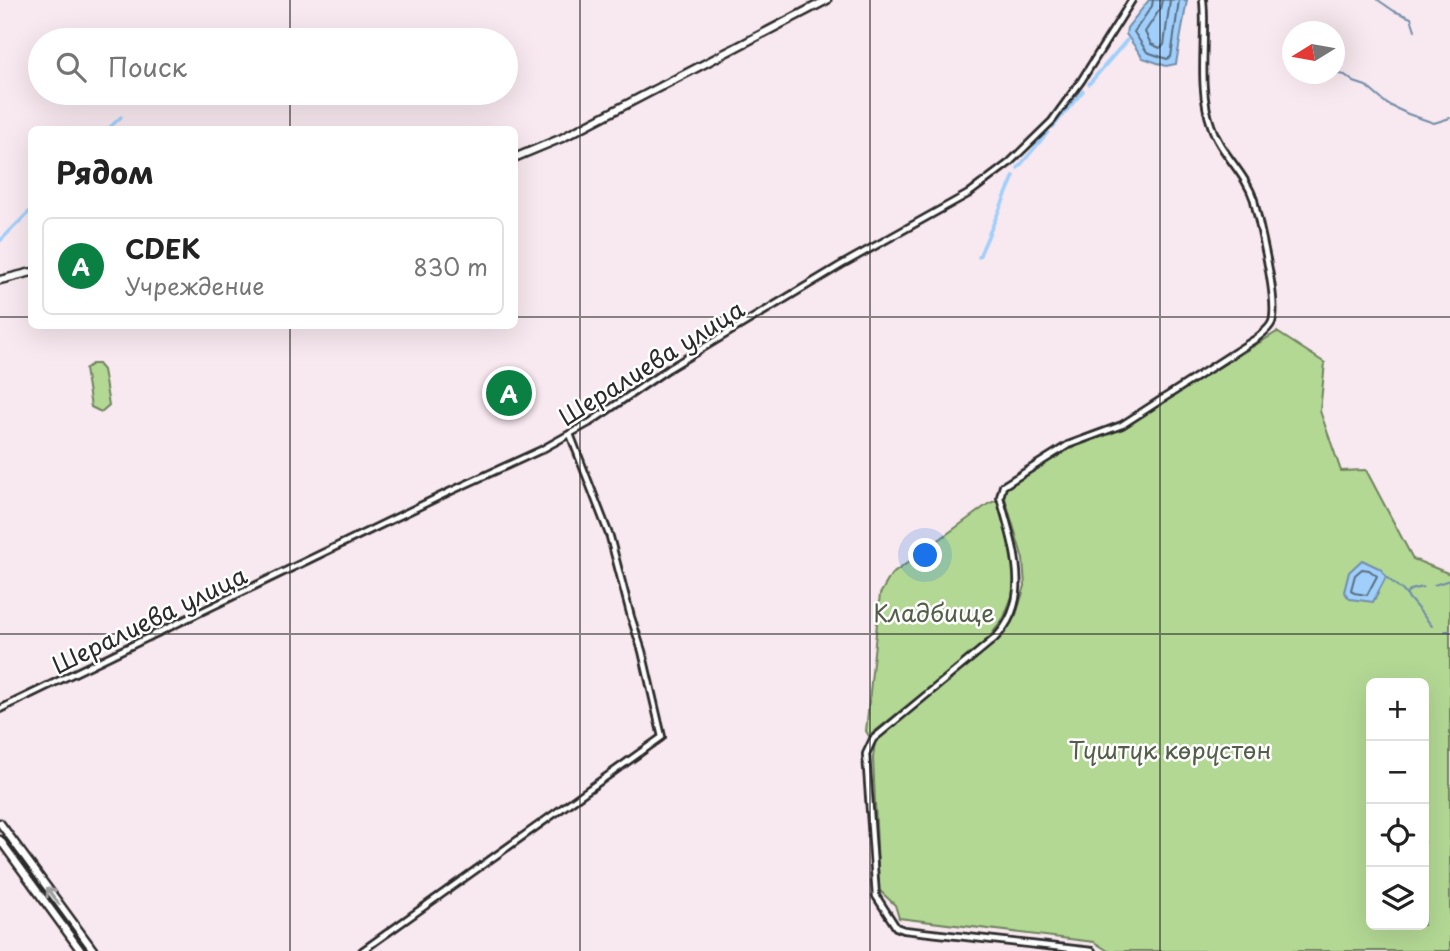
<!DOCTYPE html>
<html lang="ru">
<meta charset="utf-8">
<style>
body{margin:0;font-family:"Playpen Sans",sans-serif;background:#f2f2f2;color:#222}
.controls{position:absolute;right:21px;bottom:21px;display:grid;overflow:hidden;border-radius:10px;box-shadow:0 7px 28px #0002}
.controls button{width:63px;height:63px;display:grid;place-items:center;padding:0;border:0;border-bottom:2px solid #e0e0e0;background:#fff;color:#222;font:35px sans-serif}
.compass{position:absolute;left:1282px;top:21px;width:63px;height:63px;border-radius:50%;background:#fff;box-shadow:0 7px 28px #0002;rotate:259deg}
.you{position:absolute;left:926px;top:556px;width:24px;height:24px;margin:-18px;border:5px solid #fff;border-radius:50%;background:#1a73e8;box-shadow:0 0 0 10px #1a73e833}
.badge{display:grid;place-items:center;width:46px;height:46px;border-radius:50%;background:#0b8043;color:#fff;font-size:23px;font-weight:700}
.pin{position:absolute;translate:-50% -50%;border:4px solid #fff;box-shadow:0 2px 7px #0006}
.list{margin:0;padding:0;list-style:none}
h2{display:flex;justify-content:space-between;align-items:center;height:91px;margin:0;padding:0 28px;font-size:30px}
h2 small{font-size:23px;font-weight:400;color:#767676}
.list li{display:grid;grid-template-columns:46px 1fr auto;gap:21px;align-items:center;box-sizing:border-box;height:98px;margin:0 14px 14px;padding:0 14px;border:2px solid #e0e0e0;border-radius:10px}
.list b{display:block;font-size:26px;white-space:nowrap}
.list p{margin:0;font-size:23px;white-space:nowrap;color:#767676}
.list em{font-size:23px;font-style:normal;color:#767676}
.icon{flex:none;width:38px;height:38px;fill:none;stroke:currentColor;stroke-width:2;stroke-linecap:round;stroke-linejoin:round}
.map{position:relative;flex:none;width:1450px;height:951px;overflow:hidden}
.search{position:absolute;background:#fff;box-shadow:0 7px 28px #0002;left:28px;top:28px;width:490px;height:77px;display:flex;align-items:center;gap:18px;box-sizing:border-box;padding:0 24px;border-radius:38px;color:#767676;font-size:26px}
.panel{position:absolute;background:#fff;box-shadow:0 7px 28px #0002;left:28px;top:126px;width:490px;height:203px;border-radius:10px}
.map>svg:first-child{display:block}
.green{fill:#b3d894;stroke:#6f8260;stroke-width:2;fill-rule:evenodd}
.water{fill:#a0cffc;stroke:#718da8;stroke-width:2}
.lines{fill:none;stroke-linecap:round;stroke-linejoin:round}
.shore{stroke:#5a6d7f;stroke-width:2}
.stream{stroke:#718da8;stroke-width:2}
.canal{stroke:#a0cffc;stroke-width:3.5}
.minor-casing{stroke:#2b2b2b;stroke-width:10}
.major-casing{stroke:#2b2b2b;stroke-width:11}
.minor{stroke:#fff;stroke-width:4.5}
.major{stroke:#fff;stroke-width:6}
.oneway{stroke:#a0a0a0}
.grid{fill:none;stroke:#2b2b2b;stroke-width:2;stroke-opacity:0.55}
.labels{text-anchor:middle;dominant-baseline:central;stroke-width:5;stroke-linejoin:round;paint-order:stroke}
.street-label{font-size:24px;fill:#2b2b2b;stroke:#fff}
.park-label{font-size:24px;fill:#545f4a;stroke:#fff}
</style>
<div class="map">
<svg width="1450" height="951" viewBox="0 0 1450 951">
<rect width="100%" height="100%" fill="#f8e8ef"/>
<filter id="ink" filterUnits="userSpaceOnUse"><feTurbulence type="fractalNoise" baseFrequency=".0143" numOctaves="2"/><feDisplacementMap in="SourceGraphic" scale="14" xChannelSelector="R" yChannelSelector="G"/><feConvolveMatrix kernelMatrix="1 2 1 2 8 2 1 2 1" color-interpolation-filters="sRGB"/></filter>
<g filter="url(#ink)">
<g class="green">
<path d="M1277 332 1325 363 1320 411 1341 471 1366 470 1413 559 1450 574V951H1108L1094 942 899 918 895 905 879 890 873 758 875 742 998 639 1016 615 1025 586 1023 559 1003 491 1078 438 1128 423ZM1371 683H1424V925H1371Z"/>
<polygon points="92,364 98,364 103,370 109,405 101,412 91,407 85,369"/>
<polygon points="997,500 1015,564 1016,586 1004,617 989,638 963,661 869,736 866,731 880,594 891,575 988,504"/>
<polygon points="16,850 89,950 85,951 12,853"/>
</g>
<g class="water">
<polygon points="1149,0 1187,0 1176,64 1166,66 1143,58 1126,34 1127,28"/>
<polygon points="1362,560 1381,569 1386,577 1373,602 1350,599 1344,592 1349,572"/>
</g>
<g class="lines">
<g class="shore">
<polyline points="1153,0 1152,6 1134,32 1147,52 1167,59 1171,57 1179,0"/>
<polyline points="1162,0 1160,9 1145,32 1151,44 1160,48 1164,45 1170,0"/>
<polygon points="1362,569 1369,570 1377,576 1367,595 1354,593 1351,590 1355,575"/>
</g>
<g class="stream">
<polyline points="1378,0 1394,11 1411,18 1415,30"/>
<polyline points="1334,73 1345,75 1354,82 1366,86 1387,104 1408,114 1434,123 1450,118"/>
<polyline points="1386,577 1403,591 1432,626"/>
<polyline points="1434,585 1450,580"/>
<polyline points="1406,595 1410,590 1423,587"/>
<polyline points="1445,631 1450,631"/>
</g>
<g class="canal">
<polyline points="1089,84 1127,40"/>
<polyline points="1053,127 1083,91"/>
<polyline points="107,130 121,117"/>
<polyline points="1018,168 1048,132"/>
<polyline points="0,241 32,209"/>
<polyline points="979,257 1014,176"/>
</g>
<g class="minor-casing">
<g id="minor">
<polyline points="0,709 451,491 541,450 589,423 668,369 841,265 968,194 1009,163 1052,121 1081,81 1132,0"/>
<polyline points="362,951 662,737 642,651 631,617 610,537 570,434"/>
<path d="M1092 951 904 930 896 927 876 896 866 754 873 739 994 639C1035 600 1012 543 1000 497L1003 486 1068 445 1122 425 1257 338C1263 333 1269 329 1272 322 1279 300 1259 225 1254 200 1245 172 1220 153 1211 125 1197 86 1207 40 1203 0"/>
</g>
</g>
<g class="major-casing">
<g id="major">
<polyline points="514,158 562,138 827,0"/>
<polyline points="0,280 32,272"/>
<polyline points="0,823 94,951"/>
<polyline points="0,840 81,951"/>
</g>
</g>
<use href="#minor" class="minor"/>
<use href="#major" class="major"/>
</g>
<defs><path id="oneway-shaft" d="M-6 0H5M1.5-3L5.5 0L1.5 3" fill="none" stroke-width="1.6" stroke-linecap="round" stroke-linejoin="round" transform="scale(1.75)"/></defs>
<use class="oneway" href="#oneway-shaft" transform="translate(53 896) rotate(-126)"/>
</g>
<path class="grid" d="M290 0V40M580 0V951M870 0V951M1160 0V951M290 93V130M0 317H32M514 317H1450M290 326V951M0 634H1450"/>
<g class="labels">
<g class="street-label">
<text transform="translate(651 362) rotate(-32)">Шералиева улица</text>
<text transform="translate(149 619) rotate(-26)">Шералиева улица</text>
</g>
<g class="park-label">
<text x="934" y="612">Кладбище</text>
<text x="1170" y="749">Түштүк көрүстөн</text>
</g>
</g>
</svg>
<div class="controls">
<button>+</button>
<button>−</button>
<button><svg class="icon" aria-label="locate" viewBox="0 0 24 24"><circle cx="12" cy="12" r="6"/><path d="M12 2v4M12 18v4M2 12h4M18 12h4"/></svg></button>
<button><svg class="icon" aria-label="layers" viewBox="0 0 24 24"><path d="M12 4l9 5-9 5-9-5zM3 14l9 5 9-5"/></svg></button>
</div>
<svg class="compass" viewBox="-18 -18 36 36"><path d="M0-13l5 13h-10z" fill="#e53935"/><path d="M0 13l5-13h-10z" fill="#767676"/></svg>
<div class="you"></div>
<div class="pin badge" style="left:509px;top:393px">A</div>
<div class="search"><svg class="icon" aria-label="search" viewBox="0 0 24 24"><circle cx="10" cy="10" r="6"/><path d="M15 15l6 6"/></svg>Поиск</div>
<section class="panel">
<h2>Рядом<small></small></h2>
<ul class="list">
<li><span class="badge">A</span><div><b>CDEK</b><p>Учреждение</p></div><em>830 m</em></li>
</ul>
</section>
</div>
